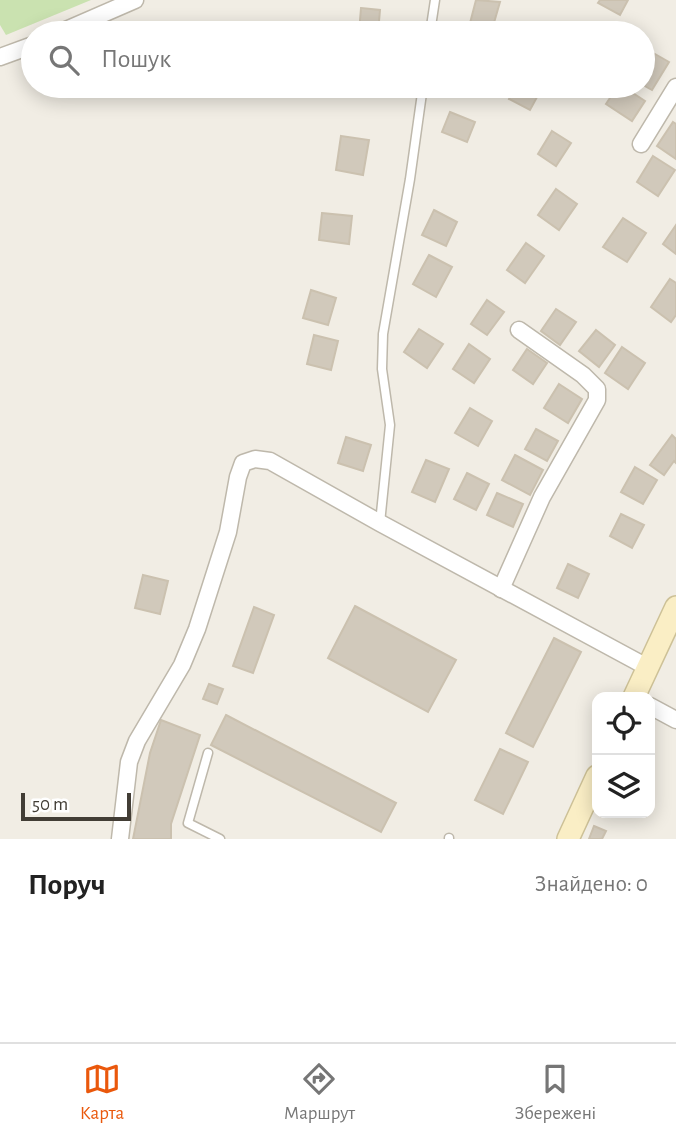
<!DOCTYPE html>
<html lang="uk">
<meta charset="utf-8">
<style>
body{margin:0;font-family:"Alegreya Sans",sans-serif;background:#f6f6f6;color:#222}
.controls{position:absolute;right:21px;bottom:21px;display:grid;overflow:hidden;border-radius:14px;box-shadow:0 4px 18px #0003}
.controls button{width:63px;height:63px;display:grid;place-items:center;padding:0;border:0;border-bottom:2px solid #e0e0e0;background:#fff;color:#222;font:35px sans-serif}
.scale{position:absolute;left:21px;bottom:18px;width:110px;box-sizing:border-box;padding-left:7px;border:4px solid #423d35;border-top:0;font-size:19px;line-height:24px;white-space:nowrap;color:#423d35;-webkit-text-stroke:5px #fff;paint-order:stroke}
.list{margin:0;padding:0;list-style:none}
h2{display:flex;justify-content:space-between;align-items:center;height:91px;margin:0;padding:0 28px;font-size:30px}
h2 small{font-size:23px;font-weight:400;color:#767676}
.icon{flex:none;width:38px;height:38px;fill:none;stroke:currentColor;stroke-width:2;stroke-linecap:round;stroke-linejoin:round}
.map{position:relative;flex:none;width:676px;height:839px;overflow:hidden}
.search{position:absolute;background:#fff;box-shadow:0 4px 18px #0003;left:21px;right:21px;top:21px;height:77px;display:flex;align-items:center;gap:18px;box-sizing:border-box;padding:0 24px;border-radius:38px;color:#767676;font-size:26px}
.sheet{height:203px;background:#fff}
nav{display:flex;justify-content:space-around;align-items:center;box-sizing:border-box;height:98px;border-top:2px solid #e0e0e0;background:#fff;font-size:19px;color:#767676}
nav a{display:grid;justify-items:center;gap:4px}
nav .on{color:#ea580c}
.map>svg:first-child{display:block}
.green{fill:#cae2b0}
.building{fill:#d1c9bb;stroke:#cbc1af;stroke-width:2}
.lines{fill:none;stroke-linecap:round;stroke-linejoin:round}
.lane-casing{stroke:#beb8ab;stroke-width:11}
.street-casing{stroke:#beb8ab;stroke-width:19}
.secondary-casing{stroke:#cdc197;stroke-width:24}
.lane{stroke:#fff;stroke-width:8}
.street{stroke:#fff;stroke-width:16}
.secondary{stroke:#faeec5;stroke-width:21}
</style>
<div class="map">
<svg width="676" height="839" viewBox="0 0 676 839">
<rect width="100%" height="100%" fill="#f1ede4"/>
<polygon class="green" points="0,0 91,0 6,35 0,25"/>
<g class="building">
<polygon points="476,0 500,2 491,33 469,27"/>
<polygon points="600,0 628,0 620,15 598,3"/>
<polygon points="361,8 380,10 378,33 359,33"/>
<polygon points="648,50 669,62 652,90 643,85 643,58"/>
<polygon points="450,86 472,86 471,95 449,91"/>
<polygon points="516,86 543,86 530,110 509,99"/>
<polygon points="618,86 622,86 645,101 632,121 606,104"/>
<polygon points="450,112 475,122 467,142 442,132"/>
<polygon points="673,122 676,124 676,159 657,146"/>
<polygon points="552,131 571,143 556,166 538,154"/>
<polygon points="341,136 369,140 363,175 336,170"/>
<polygon points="653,156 675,170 658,196 637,182"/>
<polygon points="556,189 577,204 559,230 538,215"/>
<polygon points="434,210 457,222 446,246 422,235"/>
<polygon points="322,213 352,216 349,244 319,240"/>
<polygon points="623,218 646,233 627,262 603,247"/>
<polygon points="676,225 676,254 663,244"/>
<polygon points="526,243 544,256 525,283 507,270"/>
<polygon points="429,255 452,267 436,297 413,284"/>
<polygon points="670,279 676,283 676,315 671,322 651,307"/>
<polygon points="311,290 336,298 328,325 303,318"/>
<polygon points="487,300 504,312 487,335 471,324"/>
<polygon points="556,309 576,322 560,345 541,331"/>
<polygon points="419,329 443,344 427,368 404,352"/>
<polygon points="596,330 615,345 599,367 579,351"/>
<polygon points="314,335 338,341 331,370 307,364"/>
<polygon points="469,344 490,359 474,383 453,369"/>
<polygon points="622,347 645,363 628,389 605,373"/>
<polygon points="527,349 547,363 533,384 513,370"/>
<polygon points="559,384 582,399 568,423 544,408"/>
<polygon points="470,408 492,421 478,446 455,433"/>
<polygon points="536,429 558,441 547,461 525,449"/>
<polygon points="672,435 676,439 676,463 674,461 664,475 650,465"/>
<polygon points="346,437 371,445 363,471 338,463"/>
<polygon points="515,455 543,470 530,495 502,480"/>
<polygon points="426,460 449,469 435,502 412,492"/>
<polygon points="635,467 657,480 643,504 621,492"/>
<polygon points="467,473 489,484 476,510 454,499"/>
<polygon points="497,493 523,504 513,527 487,515"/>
<polygon points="621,514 644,525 632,548 610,536"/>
<polygon points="568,564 589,574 578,598 557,588"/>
<polygon points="143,575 168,581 160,614 135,608"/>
<polygon points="355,606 456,660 428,712 328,658"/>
<polygon points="254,607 274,615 253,673 233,666"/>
<polygon points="554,638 581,652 533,747 506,733"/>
<polygon points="209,684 223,689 217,704 203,699"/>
<polygon points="226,715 396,803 381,832 211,745"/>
<polygon points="161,720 200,735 171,824 171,839 133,839 150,753"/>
<polygon points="500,749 528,762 503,814 475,800"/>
<polygon points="594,826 606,831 602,839 589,839"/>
</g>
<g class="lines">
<g class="lane-casing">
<g id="lane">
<polyline points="430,33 435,0"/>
<polyline points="380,523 390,425 382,369 383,334 410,179 423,86"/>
<polyline points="208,753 188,823 220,839"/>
<polyline points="449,839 449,838"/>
</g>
</g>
<g class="street-casing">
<g id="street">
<polyline points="59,33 135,0"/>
<polyline points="0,57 33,45"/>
<polyline points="641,144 676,87"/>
<polyline points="501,589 542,497 597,400 597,389 583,375 519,330"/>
<polyline points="650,706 676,720"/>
<polyline points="120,839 129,762 137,741 182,665 197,629 228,532 238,477 243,463 255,459 270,461 380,523 647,667"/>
</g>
</g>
<g class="secondary-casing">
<g id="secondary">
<polyline points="634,697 676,607"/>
<polyline points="568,839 597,776"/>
</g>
</g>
<use href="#lane" class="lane"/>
<use href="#street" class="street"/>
<use href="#secondary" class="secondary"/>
</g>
</svg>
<div class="controls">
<button><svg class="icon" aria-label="locate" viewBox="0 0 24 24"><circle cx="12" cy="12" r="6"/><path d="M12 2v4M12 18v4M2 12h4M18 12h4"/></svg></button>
<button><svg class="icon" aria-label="layers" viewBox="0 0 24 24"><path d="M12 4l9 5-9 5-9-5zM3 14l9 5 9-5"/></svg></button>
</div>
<div class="scale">50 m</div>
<div class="search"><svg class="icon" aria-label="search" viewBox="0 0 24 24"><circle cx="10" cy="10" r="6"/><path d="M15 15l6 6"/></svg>Пошук</div>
</div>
<section class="sheet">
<h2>Поруч<small>Знайдено: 0</small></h2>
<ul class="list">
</ul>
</section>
<nav>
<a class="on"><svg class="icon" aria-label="map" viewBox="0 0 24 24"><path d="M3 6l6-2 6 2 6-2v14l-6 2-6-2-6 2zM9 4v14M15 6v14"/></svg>Карта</a>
<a><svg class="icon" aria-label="directions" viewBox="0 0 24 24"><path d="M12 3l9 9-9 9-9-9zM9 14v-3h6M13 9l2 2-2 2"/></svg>Маршрут</a>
<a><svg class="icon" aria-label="saved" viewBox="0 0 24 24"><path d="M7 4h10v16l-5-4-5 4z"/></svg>Збережені</a>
</nav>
